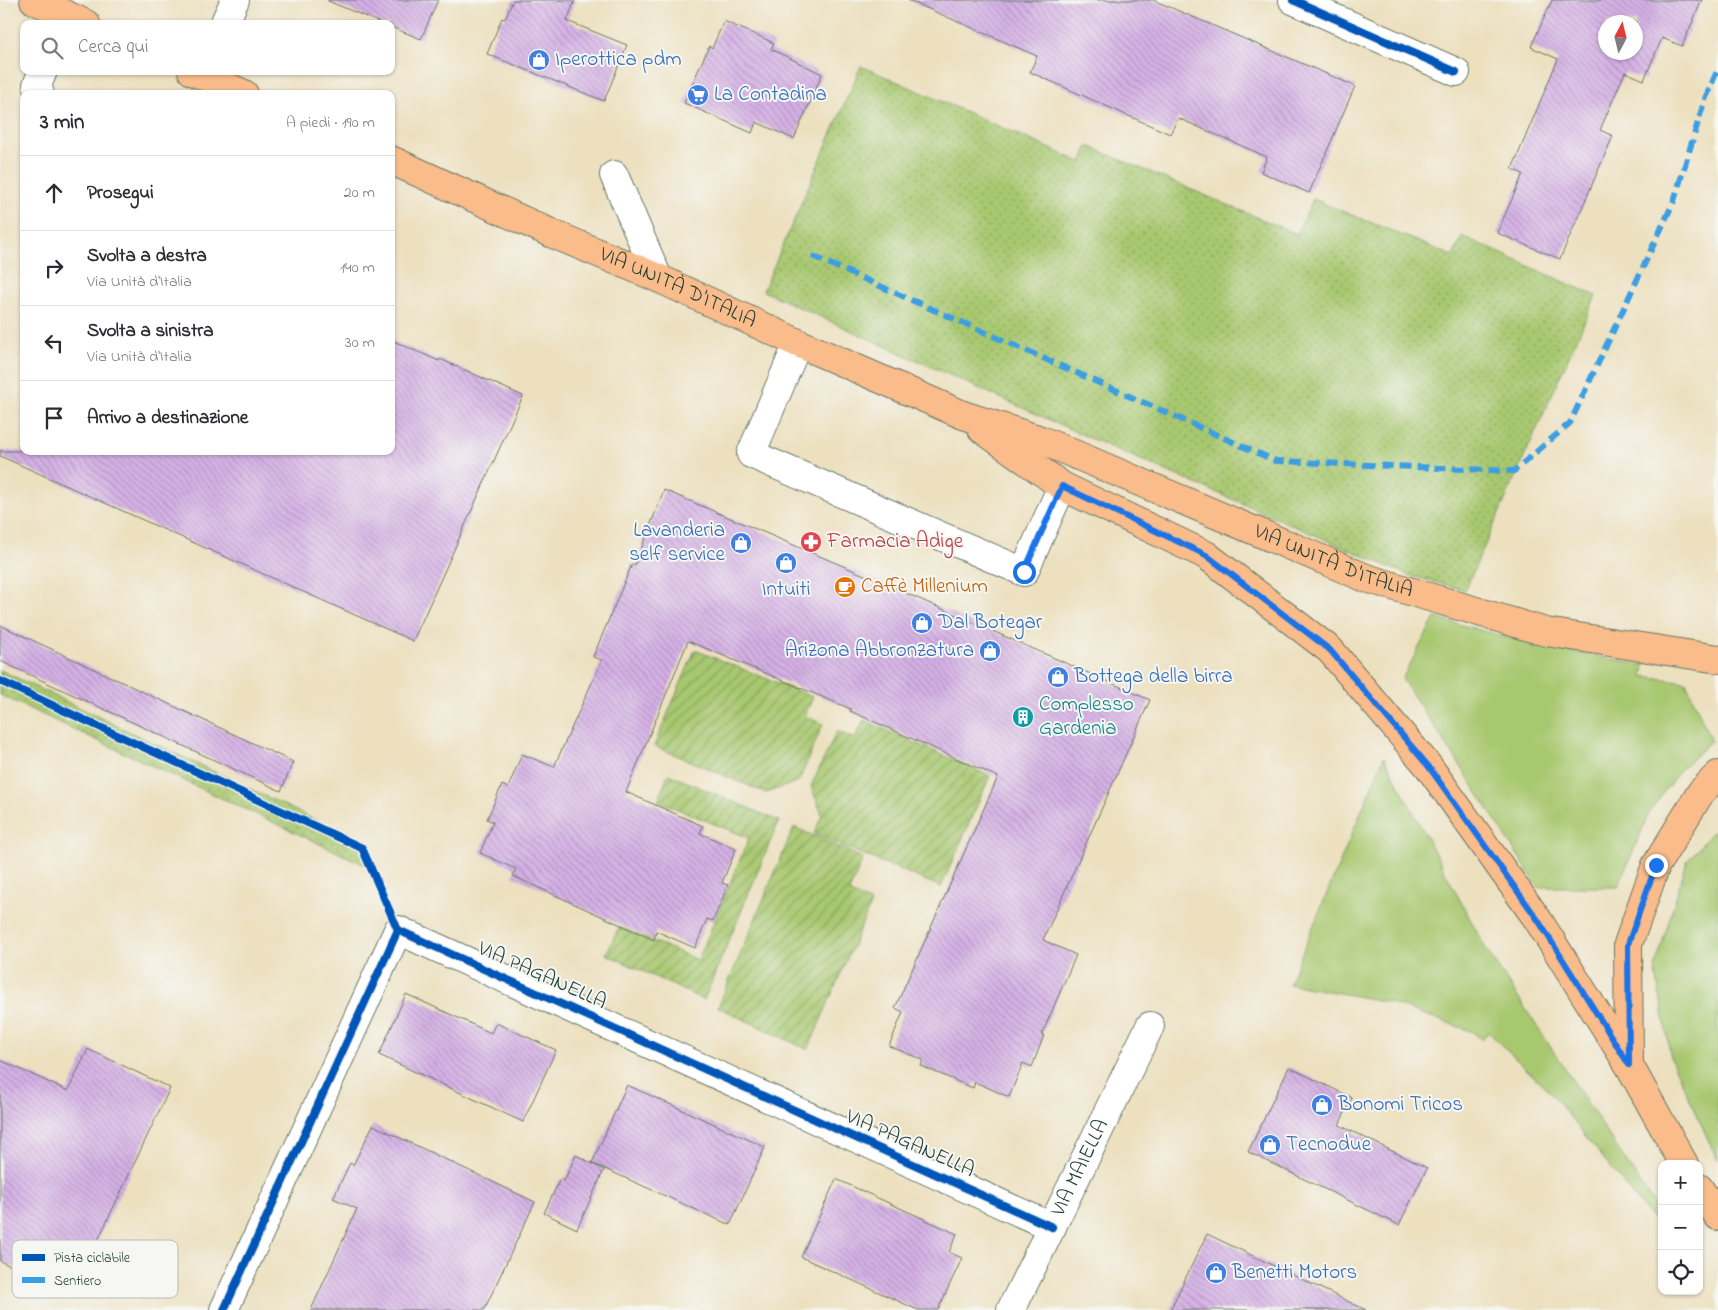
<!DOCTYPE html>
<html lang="it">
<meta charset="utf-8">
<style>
body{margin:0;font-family:"Indie Flower",sans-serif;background:#f2f2f3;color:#2b2b33}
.controls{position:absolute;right:15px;bottom:15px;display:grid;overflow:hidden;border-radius:10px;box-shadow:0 1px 4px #0004}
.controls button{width:45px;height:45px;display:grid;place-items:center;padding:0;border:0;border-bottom:1px solid #e1e1e2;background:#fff;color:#2b2b33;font:25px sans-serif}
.compass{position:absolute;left:1598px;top:15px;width:45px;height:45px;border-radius:50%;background:#fff;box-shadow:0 1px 4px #0004;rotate:7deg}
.stop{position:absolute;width:15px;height:15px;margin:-11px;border:4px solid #1a73e8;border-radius:50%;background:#fff}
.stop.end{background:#1a73e8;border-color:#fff;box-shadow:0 1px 5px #0008}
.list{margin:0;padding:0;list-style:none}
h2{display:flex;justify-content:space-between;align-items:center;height:65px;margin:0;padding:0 20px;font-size:21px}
h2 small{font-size:16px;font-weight:400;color:#7c7c81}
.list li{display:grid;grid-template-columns:32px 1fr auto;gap:15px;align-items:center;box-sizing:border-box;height:75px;padding:0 20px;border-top:1px solid #e1e1e2}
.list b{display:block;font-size:19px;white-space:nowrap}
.list p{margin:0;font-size:16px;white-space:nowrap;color:#7c7c81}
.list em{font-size:16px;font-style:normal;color:#7c7c81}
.icon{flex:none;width:28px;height:28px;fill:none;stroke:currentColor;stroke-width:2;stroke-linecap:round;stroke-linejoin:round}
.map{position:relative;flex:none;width:1718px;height:1310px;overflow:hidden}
.search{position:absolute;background:#fff;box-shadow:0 1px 4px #0004;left:20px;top:20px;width:375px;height:55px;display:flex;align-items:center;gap:12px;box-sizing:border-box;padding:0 18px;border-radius:10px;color:#7c7c81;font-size:19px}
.panel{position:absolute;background:#fff;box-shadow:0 1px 4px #0004;left:20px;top:90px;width:375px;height:365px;border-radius:10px}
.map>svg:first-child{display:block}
.grass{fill:#a8c870;stroke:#648252}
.park{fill:url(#park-dots);stroke:#648252}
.garden{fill:url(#garden-furrows);stroke:#648252}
.building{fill:url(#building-back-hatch);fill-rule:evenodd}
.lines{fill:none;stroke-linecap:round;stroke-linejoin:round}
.minor-casing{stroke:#677665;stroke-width:30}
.major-casing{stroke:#677665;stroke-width:30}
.minor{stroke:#fff;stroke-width:28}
.major{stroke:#f9bc8a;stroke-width:28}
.quiet{stroke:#3c9ee2;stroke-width:6;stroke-dasharray:12 6;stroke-linecap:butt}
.cycleway-casing{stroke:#f6f6f2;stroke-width:11}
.cycleway{stroke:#0057b8;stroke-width:8}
.route{stroke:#1a73e8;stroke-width:6}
.labels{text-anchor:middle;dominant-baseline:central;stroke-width:4;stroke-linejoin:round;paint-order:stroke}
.shop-label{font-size:21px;fill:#366cbe;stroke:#f6f6f2;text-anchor:start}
.street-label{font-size:21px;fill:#1f3d34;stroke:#f6f6f2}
.health-label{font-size:21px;fill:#be3a42;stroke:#f6f6f2;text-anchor:start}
.food-label{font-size:21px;fill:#c56008;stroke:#f6f6f2;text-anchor:start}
.culture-label{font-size:21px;fill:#0d838f;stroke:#f6f6f2;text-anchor:start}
.key{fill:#f6f6f2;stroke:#b6beb9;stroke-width:1}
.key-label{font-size:14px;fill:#1f3d34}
</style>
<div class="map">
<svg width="1718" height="1310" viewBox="0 0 1718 1310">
<defs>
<pattern id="park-dots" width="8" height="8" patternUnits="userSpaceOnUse" patternTransform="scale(1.25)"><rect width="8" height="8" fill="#a8c870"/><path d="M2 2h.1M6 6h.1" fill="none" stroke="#88a45d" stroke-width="1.8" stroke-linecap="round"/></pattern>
<pattern id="garden-furrows" width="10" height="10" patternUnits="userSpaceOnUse" patternTransform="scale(1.25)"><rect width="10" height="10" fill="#a8c870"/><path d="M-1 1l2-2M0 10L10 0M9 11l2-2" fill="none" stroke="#88a45d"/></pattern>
<pattern id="building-back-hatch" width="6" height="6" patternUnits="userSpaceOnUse" patternTransform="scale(1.25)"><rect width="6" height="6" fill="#d6b1e6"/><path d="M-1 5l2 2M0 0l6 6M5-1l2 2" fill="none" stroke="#ad91bb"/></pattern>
</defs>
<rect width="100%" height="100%" fill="#f6f6f2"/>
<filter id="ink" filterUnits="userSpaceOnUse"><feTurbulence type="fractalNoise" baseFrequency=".02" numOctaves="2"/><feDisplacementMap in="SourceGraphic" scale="10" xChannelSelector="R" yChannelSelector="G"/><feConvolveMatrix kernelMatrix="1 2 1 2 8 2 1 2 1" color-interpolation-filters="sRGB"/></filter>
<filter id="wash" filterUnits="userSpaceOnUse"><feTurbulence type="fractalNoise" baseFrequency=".0096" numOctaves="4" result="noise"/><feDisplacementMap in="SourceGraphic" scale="20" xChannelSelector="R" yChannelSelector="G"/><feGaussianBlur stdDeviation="1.12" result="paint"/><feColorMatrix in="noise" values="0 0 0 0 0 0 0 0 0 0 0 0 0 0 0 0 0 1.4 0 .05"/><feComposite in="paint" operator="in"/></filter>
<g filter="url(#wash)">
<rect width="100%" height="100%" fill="#ece0bf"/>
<g class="grass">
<polygon points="1435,618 1541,646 1645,665 1643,676 1686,682 1711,741 1679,771 1649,813 1618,887 1538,887 1460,765 1402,679"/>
<polygon points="1384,757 1486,949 1662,1216 1662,1231 1550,1092 1488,1032 1482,1040 1473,1032 1388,1002 1289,984"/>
<polygon points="1718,826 1718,1161 1671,1059 1655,967 1687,861"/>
</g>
<g class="park">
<polygon points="861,66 1081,162 1088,146 1297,234 1313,199 1453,256 1462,236 1596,296 1465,590 1408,575 1085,436 763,291"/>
<polygon points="0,670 372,847 365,865 0,695"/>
</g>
<g class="garden">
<polygon points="695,650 813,697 805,716 823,724 799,781 766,793 654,746"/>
<polygon points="864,720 990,776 941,887 814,834 822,815 811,786 837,731 855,739"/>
<polygon points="668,774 779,821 704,1000 606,954 619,927 698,960 749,838 658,801"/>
<polygon points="794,827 863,858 849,892 871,903 808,1050 718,1007"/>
</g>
<g id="blocks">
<g class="building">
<polygon points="328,0 438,0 421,39 391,27 391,24 383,24 328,1"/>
<polygon points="513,0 575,0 567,21 627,45 604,101 487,54 502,18 505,19"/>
<polygon points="908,0 1153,0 1355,86 1309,193 1261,172 1267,157 1178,118 1170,134 1122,113 1030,72 1037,56"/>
<path d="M1552 0H1702L1682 46 1662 38 1644 80 1625 72 1600 130 1613 136 1560 259 1497 233 1523 174 1512 169 1558 59 1531 47ZM1606 22H1636V52H1606Z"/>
<polygon points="724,21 774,43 771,49 822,74 794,139 756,122 752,133 684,103 709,46 712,48"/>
<polygon points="391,340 439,361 440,359 523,396 413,641 0,456 0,451 391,451"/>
<polygon points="664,490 876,580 1150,700 1043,940 1076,955 1042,1034 1044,1035 1032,1067 1023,1063 1009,1097 975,1082 973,1088 921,1066 923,1060 889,1046 903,1012 895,1008 998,777 850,711 851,709 688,641 626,792 703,826 700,833 736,849 722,883 728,885 713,921 707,919 695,948 656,931 654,940 513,876 516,869 480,853 493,822 487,819 502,785 508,788 522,754 554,767 602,660 593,657 632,564 635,565"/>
<polygon points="0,625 293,762 281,791 0,661"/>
<polygon points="406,994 491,1033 496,1023 556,1050 523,1122 379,1055"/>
<polygon points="88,1049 170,1088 72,1295 0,1261 0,1060 68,1091"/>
<polygon points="1289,1067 1352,1098 1339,1125 1427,1168 1399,1225 1248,1152"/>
<polygon points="627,1085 765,1147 730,1225 592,1163"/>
<polygon points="373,1125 535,1202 484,1310 311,1310 357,1209 333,1198 350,1163 353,1165"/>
<polygon points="576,1155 604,1170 577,1229 544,1213 560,1179 564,1181"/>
<polygon points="836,1179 957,1234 949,1252 962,1258 938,1310 918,1310 801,1257"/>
<polygon points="1207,1234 1276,1267 1366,1310 1170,1310"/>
</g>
</g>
</g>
<g filter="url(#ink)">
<use href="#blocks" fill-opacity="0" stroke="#677665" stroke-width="1"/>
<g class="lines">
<g class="minor-casing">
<g id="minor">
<polyline points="1293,0 1456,72"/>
<polyline points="224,24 235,0"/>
<polyline points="40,94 37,85 43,71"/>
<polyline points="614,175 658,278"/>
<polyline points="798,343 751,454 1024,572 1062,486"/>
<polyline points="224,1310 398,930 1052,1227"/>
<path id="s1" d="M1011 1310 1150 1026"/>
</g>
</g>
<g class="major-casing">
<g id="major">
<polyline points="34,0 86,24"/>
<polyline points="192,71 244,94"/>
<path id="s2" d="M391 160 553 234 658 278 798 343 963 415 1041 440 1366 578 1546 632 1718 659"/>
<polyline points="982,429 1062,486 1206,555 1330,650 1429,767 1538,920 1629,1065 1684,1164"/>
<polyline points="1629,1065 1628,944 1656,865 1701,792 1718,775"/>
<polyline points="1699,1188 1718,1216"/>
</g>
</g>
<use href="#minor" class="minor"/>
<use href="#major" class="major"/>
<polyline class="quiet" points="812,256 1276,461 1514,471 1570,423 1674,201 1705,99 1718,69"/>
<g class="cycleway-casing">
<g id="cycleway">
<polyline points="1293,0 1456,72"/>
<polyline points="0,681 362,848 398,930"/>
<polyline points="224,1310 398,930 1052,1227"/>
</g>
</g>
<use href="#cycleway" class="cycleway"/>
</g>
</g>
<g class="lines" filter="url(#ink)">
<polyline class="route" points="1024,572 1062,486 1206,555 1330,650 1429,767 1538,920 1629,1065 1628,944 1656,865"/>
</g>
<defs>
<g id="shop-disc" transform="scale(1.125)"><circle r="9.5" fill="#3f7fe0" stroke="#f6f6f2"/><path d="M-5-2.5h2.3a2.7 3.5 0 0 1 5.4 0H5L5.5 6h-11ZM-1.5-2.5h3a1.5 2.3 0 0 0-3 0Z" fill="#fff"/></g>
<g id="supermarket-disc" transform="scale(1.125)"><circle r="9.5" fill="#3f7fe0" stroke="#f6f6f2"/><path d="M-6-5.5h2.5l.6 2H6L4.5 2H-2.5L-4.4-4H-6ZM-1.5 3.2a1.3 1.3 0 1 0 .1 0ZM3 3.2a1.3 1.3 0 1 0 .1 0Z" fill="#fff"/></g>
<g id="pharmacy-disc" transform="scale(1.125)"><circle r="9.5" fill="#e0444e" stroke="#f6f6f2"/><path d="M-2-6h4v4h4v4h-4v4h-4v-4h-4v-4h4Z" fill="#fff"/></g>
<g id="cafe-disc" transform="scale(1.125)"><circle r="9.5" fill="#e8710a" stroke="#f6f6f2"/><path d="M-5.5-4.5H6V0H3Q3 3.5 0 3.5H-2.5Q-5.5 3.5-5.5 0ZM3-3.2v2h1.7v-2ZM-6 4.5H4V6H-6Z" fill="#fff"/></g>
<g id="building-disc" transform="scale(1.125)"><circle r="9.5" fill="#0f9aa8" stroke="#f6f6f2"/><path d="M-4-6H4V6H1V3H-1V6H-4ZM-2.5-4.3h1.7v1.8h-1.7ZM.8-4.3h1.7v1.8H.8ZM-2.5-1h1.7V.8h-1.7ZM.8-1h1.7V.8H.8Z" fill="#fff"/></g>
</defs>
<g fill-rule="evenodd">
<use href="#shop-disc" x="539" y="60"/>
<use href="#supermarket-disc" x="698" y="95"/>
<use href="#pharmacy-disc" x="811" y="542"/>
<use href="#shop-disc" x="741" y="543"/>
<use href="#shop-disc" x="786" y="563"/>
<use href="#cafe-disc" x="845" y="587"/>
<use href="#shop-disc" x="922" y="623"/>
<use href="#shop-disc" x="990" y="651"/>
<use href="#shop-disc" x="1058" y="677"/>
<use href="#building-disc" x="1023" y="717"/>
<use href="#shop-disc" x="1322" y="1105"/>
<use href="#shop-disc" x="1270" y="1145"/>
<use href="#shop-disc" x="1216" y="1273"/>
</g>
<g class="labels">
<g class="shop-label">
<text x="555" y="60">Iperottica pdm</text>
<text x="714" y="95">La Contadina</text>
<text x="725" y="531" text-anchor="end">Lavanderia<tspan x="725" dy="24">self service</tspan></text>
<text x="786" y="590" text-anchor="middle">Intuiti</text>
<text x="938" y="623">Dal Botegar</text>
<text x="974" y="651" text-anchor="end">Arizona Abbronzatura</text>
<text x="1074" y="677">Bottega della birra</text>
<text x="1338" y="1105">Bonomi Tricos</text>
<text x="1286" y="1145">Tecnodue</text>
<text x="1232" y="1273">Benetti Motors</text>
</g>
<g class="street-label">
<text stroke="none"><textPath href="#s2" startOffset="314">VIA UNITÀ D'ITALIA</textPath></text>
<text stroke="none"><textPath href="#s2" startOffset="1025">VIA UNITÀ D'ITALIA</textPath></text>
<text transform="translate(542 976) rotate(24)">VIA PAGANELLA</text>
<text transform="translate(910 1144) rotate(24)">VIA PAGANELLA</text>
<text stroke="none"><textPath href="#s1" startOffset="158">VIA MAIELLA</textPath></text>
</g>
<g class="health-label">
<text x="827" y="542">Farmacia Adige</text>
</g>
<g class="food-label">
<text x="861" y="587">Caffè Millenium</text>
</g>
<g class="culture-label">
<text x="1039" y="705">Complesso<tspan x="1039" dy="24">Gardenia</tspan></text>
</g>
</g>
<rect x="12" y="1240" width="166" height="58" rx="8" class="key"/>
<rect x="22" y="1254" width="23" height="7" fill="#0057b8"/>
<rect x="22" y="1277" width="23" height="6" fill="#3c9ee2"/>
<g class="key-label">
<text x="54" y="1262">Pista ciclabile</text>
<text x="54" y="1285">Sentiero</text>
</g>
</svg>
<div class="controls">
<button>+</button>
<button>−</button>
<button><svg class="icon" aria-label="locate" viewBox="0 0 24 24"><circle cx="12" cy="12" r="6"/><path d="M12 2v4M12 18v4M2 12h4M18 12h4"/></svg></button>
</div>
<svg class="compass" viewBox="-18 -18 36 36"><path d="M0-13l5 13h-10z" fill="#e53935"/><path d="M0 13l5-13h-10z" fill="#7c7c81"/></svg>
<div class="stop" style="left:1024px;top:572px"></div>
<div class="stop end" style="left:1656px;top:865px"></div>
<div class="search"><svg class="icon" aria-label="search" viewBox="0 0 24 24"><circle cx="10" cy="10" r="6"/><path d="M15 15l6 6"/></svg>Cerca qui</div>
<section class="panel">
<h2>3 min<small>A piedi · 190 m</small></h2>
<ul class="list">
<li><svg class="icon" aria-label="ahead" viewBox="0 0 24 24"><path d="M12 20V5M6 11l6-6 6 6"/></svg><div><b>Prosegui</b></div><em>20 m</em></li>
<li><svg class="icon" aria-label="right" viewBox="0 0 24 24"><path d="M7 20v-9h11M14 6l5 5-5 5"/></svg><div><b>Svolta a destra</b><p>Via Unità d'Italia</p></div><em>140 m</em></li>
<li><svg class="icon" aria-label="left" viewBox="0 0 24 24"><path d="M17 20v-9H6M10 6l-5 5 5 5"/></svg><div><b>Svolta a sinistra</b><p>Via Unità d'Italia</p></div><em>30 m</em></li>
<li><svg class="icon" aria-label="arrive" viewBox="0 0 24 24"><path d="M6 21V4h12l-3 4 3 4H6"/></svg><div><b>Arrivo a destinazione</b></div></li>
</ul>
</section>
</div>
